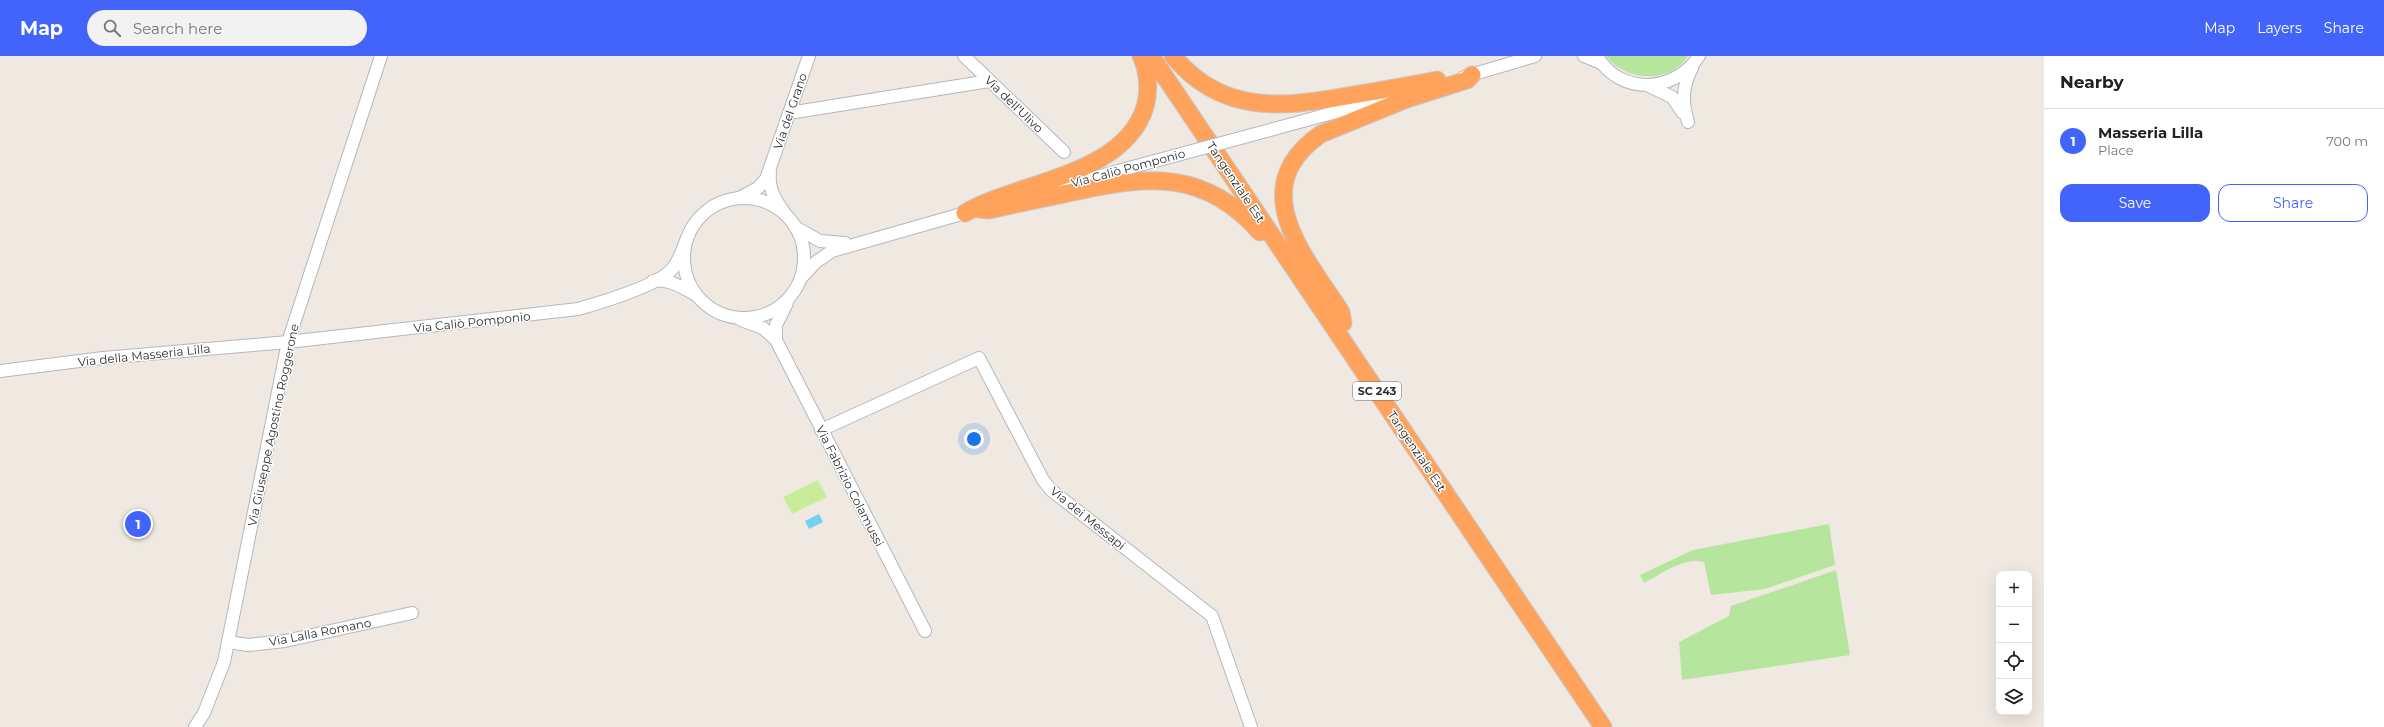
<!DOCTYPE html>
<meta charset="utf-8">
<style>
body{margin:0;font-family:Montserrat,sans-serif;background:#f2f2f2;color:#202124}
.controls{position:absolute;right:12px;bottom:12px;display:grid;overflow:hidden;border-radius:8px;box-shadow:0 4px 16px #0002}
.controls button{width:36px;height:36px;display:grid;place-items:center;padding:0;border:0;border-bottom:1px solid #e0e0e0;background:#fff;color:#202124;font:20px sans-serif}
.you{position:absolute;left:974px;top:383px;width:14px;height:14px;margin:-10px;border:3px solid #fff;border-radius:50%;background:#1a73e8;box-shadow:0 0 0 6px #1a73e833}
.badge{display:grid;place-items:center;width:26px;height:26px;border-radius:50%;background:#4264fb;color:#fff;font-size:13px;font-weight:700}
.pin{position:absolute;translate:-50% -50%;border:2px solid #fff;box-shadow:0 1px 4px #0006}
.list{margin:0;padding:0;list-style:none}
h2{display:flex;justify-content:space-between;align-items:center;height:52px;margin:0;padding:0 16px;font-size:17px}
h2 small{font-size:13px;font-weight:400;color:#757577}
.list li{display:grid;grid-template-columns:26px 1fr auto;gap:12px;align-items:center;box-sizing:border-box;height:64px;padding:0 16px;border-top:1px solid #e0e0e0}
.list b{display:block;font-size:15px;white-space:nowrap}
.list p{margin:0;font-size:13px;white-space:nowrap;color:#757577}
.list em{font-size:13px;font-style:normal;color:#757577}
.actions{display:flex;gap:8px;padding:12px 16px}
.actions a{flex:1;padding:9px 0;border:1px solid #4264fb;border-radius:12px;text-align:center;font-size:14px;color:#4264fb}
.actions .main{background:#4264fb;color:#fff}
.icon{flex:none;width:22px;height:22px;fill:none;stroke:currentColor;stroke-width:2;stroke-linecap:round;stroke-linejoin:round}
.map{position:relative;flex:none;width:2044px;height:671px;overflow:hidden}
header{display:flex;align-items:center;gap:24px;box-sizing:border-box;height:56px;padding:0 20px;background:#4264fb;color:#fff}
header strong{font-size:19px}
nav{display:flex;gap:22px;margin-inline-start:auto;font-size:14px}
.search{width:280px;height:36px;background:#f2f2f2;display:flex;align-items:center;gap:10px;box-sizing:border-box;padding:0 14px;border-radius:22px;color:#757577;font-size:15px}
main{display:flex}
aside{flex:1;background:#fff}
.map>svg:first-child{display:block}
.green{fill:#b6e59e}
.pitch{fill:#c9ec9a}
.water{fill:#75cff0}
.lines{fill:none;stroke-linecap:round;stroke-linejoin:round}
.minor-casing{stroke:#b4b7c1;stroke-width:14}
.highway-casing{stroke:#c9c9c9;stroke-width:19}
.minor{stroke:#fff;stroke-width:12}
.highway{stroke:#ffa35c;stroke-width:17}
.minor-bridge-casing{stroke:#b4b7c1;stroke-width:14;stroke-linecap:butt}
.minor-bridge{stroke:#fff;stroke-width:12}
.labels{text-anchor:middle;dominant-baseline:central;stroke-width:3;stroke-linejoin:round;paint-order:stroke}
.shield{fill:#fff;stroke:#6d6d6d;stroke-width:1}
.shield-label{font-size:11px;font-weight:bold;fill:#2e2e2e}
.street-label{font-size:12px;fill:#2e2e2e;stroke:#fff}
</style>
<header>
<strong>Map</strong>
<div class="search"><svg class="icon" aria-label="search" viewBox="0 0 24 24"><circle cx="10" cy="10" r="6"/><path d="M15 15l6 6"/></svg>Search here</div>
<nav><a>Map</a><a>Layers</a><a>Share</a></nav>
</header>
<main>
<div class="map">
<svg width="2044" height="671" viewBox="0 0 2044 671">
<rect width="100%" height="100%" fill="#efe9e1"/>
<g class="green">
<path d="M1606 0H1688C1670 29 1624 25 1606 0Z"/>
<path d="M1829 468 1835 509 1765 533 1711 539 1704 506C1683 501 1662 518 1644 527L1640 519 1693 494Z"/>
<polygon points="1836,514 1850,599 1682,624 1679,586 1729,560 1731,550"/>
</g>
<polygon class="pitch" points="818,424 827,441 792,458 783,441"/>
<polygon class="water" points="819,458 823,466 809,473 805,465"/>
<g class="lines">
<g class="minor-casing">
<g id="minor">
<polyline points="964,0 1064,96"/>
<polyline points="1584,0 1601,7"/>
<path d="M1597 0C1620 40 1675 37 1699 0"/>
<polyline points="1464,21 1535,0"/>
<polyline points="1649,30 1672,41 1683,57"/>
<polyline points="789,57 989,25"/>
<path d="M1688 66C1682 46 1682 31 1692 12"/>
<polyline points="1281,71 1402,38"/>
<path d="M770 116C768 132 775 144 784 156"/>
<polyline points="1061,131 1129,112"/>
<polyline points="739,142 758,132 766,123 809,0"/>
<circle cx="744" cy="202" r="60"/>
<polyline points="795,171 820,185 845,187"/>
<polyline points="801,222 816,206 832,195 972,155"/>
<path d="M653 225C668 222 684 232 696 239"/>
<polyline points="741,264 763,272 776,284 925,575"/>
<polyline points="776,284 776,269 787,247"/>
<path d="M0 315 103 302 288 286 578 253C599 247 660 229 673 212 680 203 683 192 687 182"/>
<polyline points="821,374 979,302 1043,424 1051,434 1212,560 1251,671"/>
<polyline points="228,586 248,589 285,585 412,557"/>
<polyline points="195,671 204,657 224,606 288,286 381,0"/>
</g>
</g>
<g class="highway-casing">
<g id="highway">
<polyline points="1151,0 1603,671"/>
<path d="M1173 0C1221 58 1281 52 1347 40 1377 35 1407 30 1437 24"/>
<path d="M979 153 989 154C1019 147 1049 141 1078 135 1152 119 1206 115 1260 176"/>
<path d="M965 157C1019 125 1124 120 1145 51 1150 34 1148 15 1141 0"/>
<path d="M1343 267 1341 256C1305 200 1243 132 1321 78L1407 43 1467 24 1472 19"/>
</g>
</g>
<use href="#minor" class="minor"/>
<use href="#highway" class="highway"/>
<g class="minor-bridge-casing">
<polyline id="minor-bridge" points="1129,112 1281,71"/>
</g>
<use href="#minor-bridge" class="minor-bridge"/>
</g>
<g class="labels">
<rect class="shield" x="1353" y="326" width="48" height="18" rx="3"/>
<g class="shield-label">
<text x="1377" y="335">SC 243</text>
</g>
<g class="street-label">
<text transform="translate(1014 48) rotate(44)">Via dell'Ulivo</text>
<text transform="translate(790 55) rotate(-71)">Via del Grano</text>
<text transform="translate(1128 112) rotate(-15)">Via Caliò Pomponio</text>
<text transform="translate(1236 126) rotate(56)">Tangenziale Est</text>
<text transform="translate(472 266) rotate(-6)">Via Caliò Pomponio</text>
<text transform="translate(144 299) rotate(-6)">Via della Masseria Lilla</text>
<text transform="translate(273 369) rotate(-78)">Via Giuseppe Agostino Roggerone</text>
<text transform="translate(1417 395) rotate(56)">Tangenziale Est</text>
<text transform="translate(850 430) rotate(63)">Via Fabrizio Colamussi</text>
<text transform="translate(1088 462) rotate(39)">Via dei Messapi</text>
<text transform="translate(320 576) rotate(-11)">Via Lalla Romano</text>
</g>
</g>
</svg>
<div class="controls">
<button>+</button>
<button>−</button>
<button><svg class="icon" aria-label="locate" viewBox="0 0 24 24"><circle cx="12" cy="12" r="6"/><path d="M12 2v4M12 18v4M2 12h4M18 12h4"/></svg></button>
<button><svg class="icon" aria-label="layers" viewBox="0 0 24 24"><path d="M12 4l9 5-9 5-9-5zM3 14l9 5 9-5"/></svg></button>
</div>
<div class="you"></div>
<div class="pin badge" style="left:138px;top:468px">1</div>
</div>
<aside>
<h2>Nearby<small></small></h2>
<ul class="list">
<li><span class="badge">1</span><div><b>Masseria Lilla</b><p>Place</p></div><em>700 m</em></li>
</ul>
<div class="actions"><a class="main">Save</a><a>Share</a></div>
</aside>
</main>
